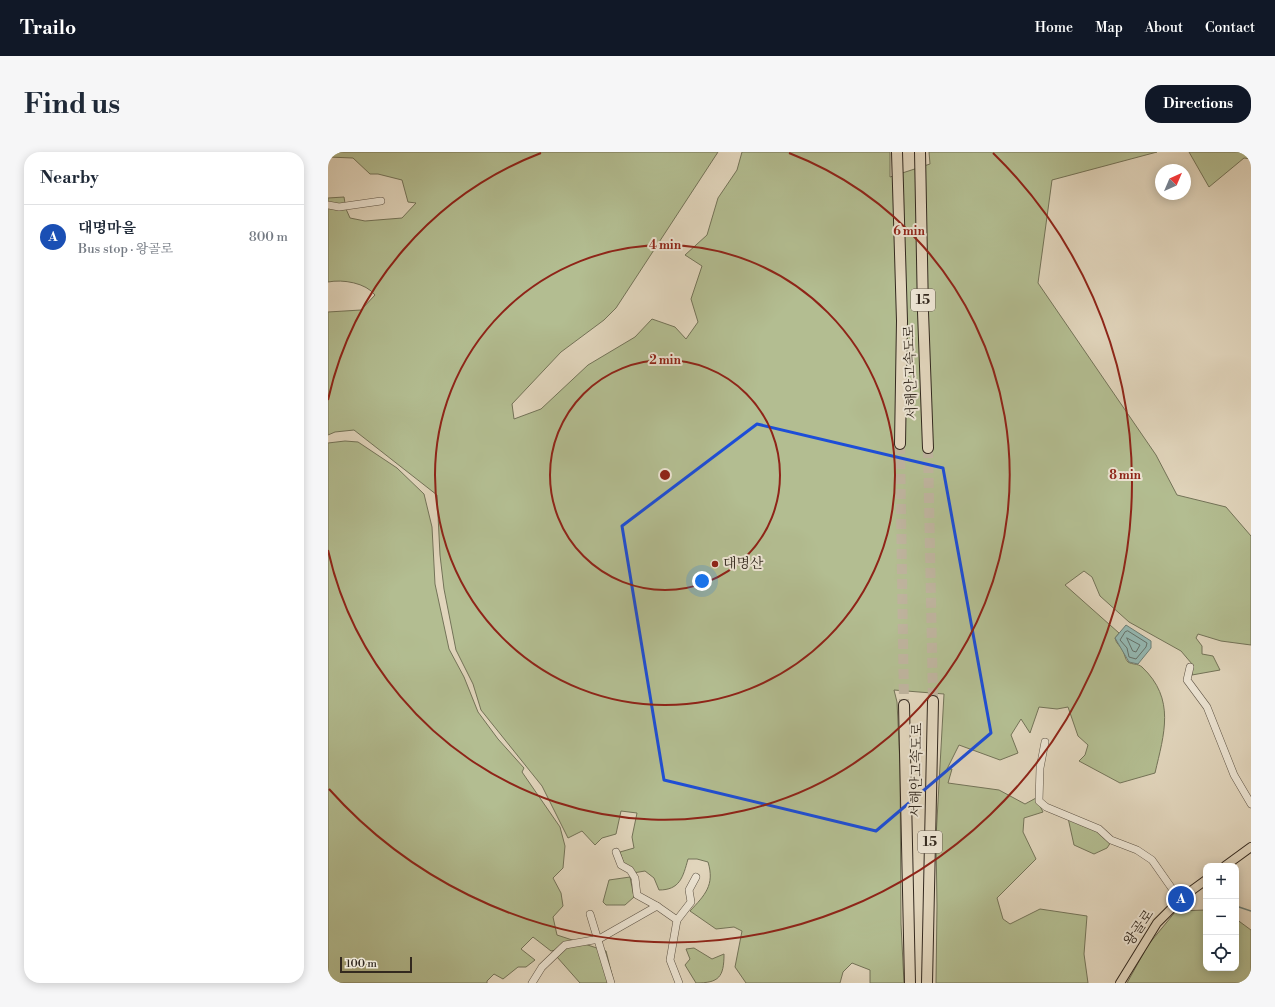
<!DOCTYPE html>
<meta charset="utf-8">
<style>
body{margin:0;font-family:"Libre Bodoni","Noto Serif KR",serif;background:#f6f6f7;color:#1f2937}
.controls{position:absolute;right:12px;bottom:12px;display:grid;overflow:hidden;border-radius:8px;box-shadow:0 2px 10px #0003}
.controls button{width:36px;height:36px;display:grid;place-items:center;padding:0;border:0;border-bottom:1px solid #e0e1e3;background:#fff;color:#1f2937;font:20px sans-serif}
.compass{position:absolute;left:827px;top:12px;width:36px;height:36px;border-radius:50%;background:#fff;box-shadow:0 2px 10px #0003;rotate:44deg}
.scale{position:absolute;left:12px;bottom:10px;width:72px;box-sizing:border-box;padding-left:4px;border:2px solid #33291f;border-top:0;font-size:11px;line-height:14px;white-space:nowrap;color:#33291f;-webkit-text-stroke:3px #ece4d3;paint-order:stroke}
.you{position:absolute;left:374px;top:429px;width:14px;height:14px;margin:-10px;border:3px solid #fff;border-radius:50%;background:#1a73e8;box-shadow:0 0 0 6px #1a73e833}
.badge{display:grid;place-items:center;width:26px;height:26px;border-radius:50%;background:#111827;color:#fff;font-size:13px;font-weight:700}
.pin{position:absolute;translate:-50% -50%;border:2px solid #fff;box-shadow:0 1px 4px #0006}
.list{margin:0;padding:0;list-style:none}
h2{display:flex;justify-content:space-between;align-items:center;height:52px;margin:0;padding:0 16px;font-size:17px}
h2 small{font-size:13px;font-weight:400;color:#747a83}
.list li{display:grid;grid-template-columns:26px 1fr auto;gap:12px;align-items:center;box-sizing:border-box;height:64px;padding:0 16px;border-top:1px solid #e0e1e3}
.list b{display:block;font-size:15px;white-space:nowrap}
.list p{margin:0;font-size:13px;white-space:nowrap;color:#747a83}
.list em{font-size:13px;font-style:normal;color:#747a83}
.icon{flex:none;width:22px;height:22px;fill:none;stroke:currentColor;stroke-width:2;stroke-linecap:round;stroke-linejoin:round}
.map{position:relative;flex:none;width:923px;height:831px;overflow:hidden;border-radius:16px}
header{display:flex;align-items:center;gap:24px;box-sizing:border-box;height:56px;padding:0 20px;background:#111827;color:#fff}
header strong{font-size:19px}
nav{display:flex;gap:22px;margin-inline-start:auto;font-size:14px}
.intro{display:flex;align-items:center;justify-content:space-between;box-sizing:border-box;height:96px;padding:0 24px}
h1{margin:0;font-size:28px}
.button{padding:10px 18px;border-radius:16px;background:#111827;color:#fff;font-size:14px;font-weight:700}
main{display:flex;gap:24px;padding:0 24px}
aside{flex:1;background:#fff;border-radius:16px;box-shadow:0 2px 10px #0003}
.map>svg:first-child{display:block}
.green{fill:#b3bd91;stroke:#737358}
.water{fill:#94b8b2;stroke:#6d7f77}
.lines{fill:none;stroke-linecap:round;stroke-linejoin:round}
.shore{stroke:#647068;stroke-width:1}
.stream{stroke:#6d7f77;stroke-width:1.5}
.highway-tunnel{stroke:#beb39d;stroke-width:10;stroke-dasharray:10 5;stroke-linecap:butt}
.minor-casing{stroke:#5e5446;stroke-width:8}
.major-casing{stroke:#33291f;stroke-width:10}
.highway-casing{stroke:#33291f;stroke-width:12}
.minor{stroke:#ece4d3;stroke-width:7}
.major{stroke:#e1d5bc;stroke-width:8}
.highway{stroke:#e1d5bc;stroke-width:10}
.marked{fill:none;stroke:#1d4ed8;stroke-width:3;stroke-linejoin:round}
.ring{fill:none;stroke:#8f2418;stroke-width:2}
.poi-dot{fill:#8f2418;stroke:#ece4d3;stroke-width:1.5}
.labels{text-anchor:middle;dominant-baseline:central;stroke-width:4;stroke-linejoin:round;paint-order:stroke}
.shield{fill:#ece4d3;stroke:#6a6155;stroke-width:1}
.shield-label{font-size:13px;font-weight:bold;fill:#33291f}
.street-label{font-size:14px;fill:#33291f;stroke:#ece4d3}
.poi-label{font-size:14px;fill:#33291f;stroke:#ece4d3;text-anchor:start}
.centre{fill:#8f2418;stroke:#ece4d3;stroke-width:2}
.ring-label{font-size:12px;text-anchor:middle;font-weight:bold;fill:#8f2418;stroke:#ece4d3;stroke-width:4;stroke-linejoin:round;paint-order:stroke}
</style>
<header>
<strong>Trailo</strong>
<nav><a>Home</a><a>Map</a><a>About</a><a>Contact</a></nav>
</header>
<div class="intro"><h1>Find us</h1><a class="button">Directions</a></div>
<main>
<aside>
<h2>Nearby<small></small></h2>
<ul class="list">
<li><span class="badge" style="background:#1a4fb4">A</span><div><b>대명마을</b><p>Bus stop · 왕골로</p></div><em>800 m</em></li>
</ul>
</aside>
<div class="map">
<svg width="923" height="831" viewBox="0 0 923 831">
<rect width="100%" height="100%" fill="#e1d5bc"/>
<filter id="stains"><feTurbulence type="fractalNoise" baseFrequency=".005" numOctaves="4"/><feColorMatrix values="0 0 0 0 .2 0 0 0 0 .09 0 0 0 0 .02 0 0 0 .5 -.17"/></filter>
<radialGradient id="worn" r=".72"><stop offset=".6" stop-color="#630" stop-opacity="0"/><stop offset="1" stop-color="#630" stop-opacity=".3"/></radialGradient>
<g class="green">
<path d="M0 0H390L288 156 276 168 233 200 184 252 186 267 213 257 260 213 307 185 324 167 347 175 358 187 370 170 363 147 374 114 357 103 379 83 390 46 409 18 414 0H562V25L602 12 601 0H829L724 28 710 131 828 303 849 343 898 355 923 384V493L893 489 870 482 868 486 874 494V502L885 504 892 518 864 523V512L853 499 801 470 772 444 764 425 756 419 737 433 791 481 787 486C788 492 793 494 795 499 797 503 797 507 800 510 805 513 809 511 814 515 848 547 836 582 827 621L792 631 751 609 757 603 760 593 750 584 740 555 729 557 711 555 702 581 693 567 683 583 690 601 672 608 631 593 619 617H624L620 631 671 638 697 652 708 646 715 660 696 666 695 680 708 707 669 746 675 767 682 772 712 757 759 764 756 802 760 831H608L609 754 608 686 616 542 566 538 569 550 572 613 573 772 576 831H542V818L524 811 515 820 512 831H418L407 815 414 779 406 775 388 777 362 759C377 743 387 733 380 710L369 707H360C355 725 352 738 331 738L326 726 317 719 305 721 296 712 292 700 306 696 304 685 309 661 293 659 288 682 274 686 267 693 254 679 240 686 214 634 153 558 145 532 128 498 116 437 112 403 109 343 26 278 7 280 0 283V160L33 158 47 143C38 131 15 127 0 130V46L16 45 18 57 22 66 37 69 74 66 88 51 80 50 74 28 50 22H42L25 6 0 5Z"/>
<polygon points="861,0 923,0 923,7 916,6 881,35"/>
<polygon points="17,289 30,290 69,316 96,342 104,375 107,432 121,497 136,525 150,560 170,587 196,616 194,620 232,675 237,694 235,716 225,726 233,741 235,754 225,765 229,783 278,799 286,831 252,831 229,805 228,798 223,799 205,785 193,797 207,808 198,815 190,815 175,827 166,822 159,829 159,831 0,831 0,291"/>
<polygon points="740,666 766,677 783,690 779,696 766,702 746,693"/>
<polygon points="302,725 306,745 297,753 278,753 275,750 281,728"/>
<polygon points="878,758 878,816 908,816 908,767 923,778 923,831 799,831 820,793 848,759"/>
<path d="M366 796 384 807 396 802C396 825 391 831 368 831L357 813 362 807 358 797Z"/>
</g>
<polygon class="water" points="798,473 823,489 823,496 810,512 801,510 787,486"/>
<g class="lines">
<g class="shore">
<polygon points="800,479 819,491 818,495 808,507 801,505 799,496 792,488 797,480"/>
<polygon points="799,486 812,493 808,500 805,499"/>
</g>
<polyline class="stream" points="908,754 923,759"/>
<g class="highway-tunnel">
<polyline points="572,292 576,553"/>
<polyline points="600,296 605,549"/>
</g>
<g class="minor-casing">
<g id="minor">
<polyline points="0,53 11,55 53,49"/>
<polyline points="862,515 859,528 879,555 906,623 923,652"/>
<polyline points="717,590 712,616 711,649 718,655 771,677 783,688 809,698 824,708 852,748"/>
<polyline points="288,700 293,713 302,718 307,726 309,743 329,754"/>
<polyline points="262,762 283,831"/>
<polyline points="349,768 363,750 361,738 368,725"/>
<polyline points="204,831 214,815 237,793 271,787 329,754 349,768 342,808 351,831"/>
</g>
</g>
<g class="major-casing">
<g id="major">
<polyline points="897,714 923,695"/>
<polyline points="792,831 829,771 856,744 878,728"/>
</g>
</g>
<g class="highway-casing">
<g id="highway">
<polyline points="569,0 574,169 572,292"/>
<polyline points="592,0 595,160 600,296"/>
<polyline points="576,553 582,831"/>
<polyline points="599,831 605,549"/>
</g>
</g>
<use href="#minor" class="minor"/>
<use href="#major" class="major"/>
<use href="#highway" class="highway"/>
</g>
<path class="marked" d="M429 272 615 316 663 581 548 679 336 628 294 374Z"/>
<g class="ring">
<circle cx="337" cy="323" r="115"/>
<circle cx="337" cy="323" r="230"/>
<path d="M0 248A345 345 0 0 1 213 1M461 1A345 345 0 1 1 0 398"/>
<path d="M665 1A460 460 0 1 1 1 637"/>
</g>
<circle class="poi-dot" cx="387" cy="412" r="4"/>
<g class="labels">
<g class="shield">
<rect x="583" y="137" width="24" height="22" rx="3"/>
<rect x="590" y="679" width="24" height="22" rx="3"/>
</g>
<g class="shield-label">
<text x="595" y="148">15</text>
<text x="602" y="690">15</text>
</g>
<g class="street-label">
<text transform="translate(583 220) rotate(-92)">서해안고속도로</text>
<text transform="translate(589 618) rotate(-89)">서해안고속도로</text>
<text transform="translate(811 776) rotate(-55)">왕골로</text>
</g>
<g class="poi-label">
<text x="395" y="412">대명산</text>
</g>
</g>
<circle cx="337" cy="323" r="6" class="centre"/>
<g class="ring-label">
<text x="581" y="83">6 min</text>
<text x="337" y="97">4 min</text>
<text x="337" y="212">2 min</text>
<text x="797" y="327">8 min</text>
</g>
<rect width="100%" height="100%" filter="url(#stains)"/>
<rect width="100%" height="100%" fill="url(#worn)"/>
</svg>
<div class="controls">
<button>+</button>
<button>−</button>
<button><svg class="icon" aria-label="locate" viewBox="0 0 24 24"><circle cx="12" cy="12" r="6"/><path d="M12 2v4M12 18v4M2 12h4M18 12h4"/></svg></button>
</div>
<svg class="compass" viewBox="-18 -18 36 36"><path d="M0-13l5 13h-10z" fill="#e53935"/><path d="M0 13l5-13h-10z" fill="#747a83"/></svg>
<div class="scale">100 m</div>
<div class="you"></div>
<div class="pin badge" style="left:853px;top:747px;background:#1a4fb4">A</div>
</div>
</main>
